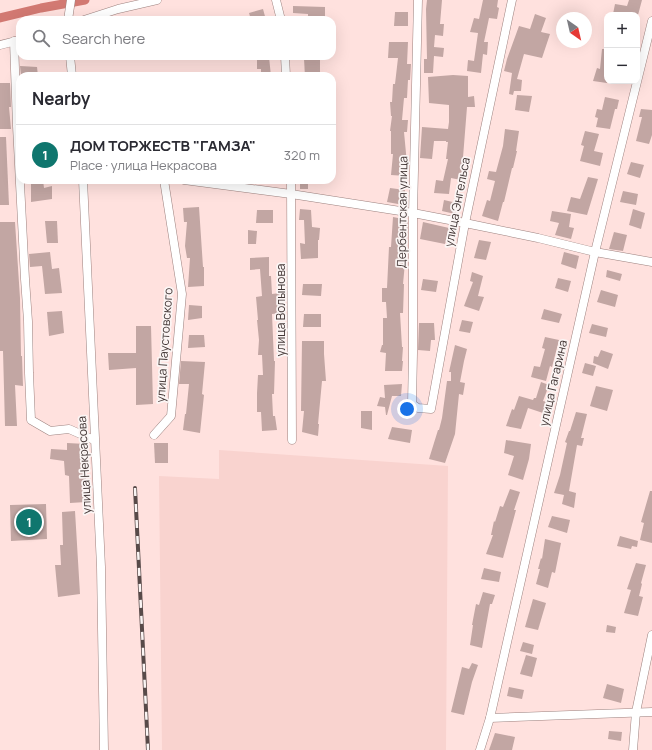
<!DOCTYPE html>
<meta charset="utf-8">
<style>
body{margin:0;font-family:Manrope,sans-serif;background:#f7f7f7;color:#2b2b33}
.controls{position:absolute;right:12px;top:12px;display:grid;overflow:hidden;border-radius:8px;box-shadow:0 4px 16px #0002}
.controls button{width:36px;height:36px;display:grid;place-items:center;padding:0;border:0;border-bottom:1px solid #e1e1e2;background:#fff;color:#2b2b33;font:20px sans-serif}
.compass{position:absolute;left:556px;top:12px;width:36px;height:36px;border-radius:50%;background:#fff;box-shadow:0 4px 16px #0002;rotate:146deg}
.you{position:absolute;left:407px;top:409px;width:14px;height:14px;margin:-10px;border:3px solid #fff;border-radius:50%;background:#1a73e8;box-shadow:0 0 0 6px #1a73e833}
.badge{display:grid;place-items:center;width:26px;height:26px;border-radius:50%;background:#0f766e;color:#fff;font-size:13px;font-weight:700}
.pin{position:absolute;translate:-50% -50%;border:2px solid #fff;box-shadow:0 1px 4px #0006}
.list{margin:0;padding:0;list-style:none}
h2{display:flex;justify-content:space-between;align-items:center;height:52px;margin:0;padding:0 16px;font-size:17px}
h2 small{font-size:13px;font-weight:400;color:#7c7c81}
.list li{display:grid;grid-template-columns:26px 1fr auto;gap:12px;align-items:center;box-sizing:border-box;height:60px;padding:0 16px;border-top:1px solid #e1e1e2}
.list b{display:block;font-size:15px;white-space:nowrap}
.list p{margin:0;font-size:13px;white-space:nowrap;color:#7c7c81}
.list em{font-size:13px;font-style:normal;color:#7c7c81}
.icon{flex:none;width:22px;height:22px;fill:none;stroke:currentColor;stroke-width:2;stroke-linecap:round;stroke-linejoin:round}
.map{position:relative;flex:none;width:652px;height:750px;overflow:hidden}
.search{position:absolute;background:#fff;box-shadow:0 4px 16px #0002;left:16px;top:16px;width:320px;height:44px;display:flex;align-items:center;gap:10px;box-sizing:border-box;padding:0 14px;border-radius:12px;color:#7c7c81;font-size:15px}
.panel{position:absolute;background:#fff;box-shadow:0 4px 16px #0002;left:16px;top:72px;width:320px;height:112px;border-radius:12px}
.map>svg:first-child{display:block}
.built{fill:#f9d3cf}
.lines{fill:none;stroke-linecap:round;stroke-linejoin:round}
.canal{stroke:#d27972;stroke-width:9}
.building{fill:#c2a6a3}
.minor-casing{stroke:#9d827f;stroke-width:9}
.minor{stroke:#fff;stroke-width:8}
.rail-casing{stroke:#584a49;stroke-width:4}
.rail{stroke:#fbf5f4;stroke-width:2.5;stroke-dasharray:8;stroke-linecap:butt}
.labels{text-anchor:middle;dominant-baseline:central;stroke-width:3.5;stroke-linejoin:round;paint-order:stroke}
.street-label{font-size:12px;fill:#443837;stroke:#fbf5f4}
</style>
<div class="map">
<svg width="652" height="750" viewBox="0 0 652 750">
<rect width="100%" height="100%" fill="#ffe1de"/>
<polygon class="built" points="219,450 448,466 446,750 162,750 159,476 219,479"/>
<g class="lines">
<polyline class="canal" points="0,18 41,8 85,0"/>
</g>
<g class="building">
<polygon points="427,0 442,0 440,24 444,24 443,36 435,35 434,47 444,48 443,57 434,56 433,73 424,73 424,59 427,59 426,9"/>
<polygon points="483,0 498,0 497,7 499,8 497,19 489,18 484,42 488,42 487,55 483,54 481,73 467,71 468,60 474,61 478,33 470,32 474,18 479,19"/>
<polygon points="629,0 642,0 638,15 621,15 613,14 615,4 627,6"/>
<polygon points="293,6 325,7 325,20 308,20 308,14 293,13"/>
<polygon points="263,9 266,20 251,20 249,13"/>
<polygon points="395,12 408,12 408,26 394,26"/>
<polygon points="535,14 546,18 541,32 550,34 542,58 524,54 517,79 522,80 521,91 514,91 513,95 509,94 512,73 504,71 507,59 519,26 530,29"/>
<polygon points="389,42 408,42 407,64 411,64 410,80 408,80 407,98 404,98 402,120 408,120 407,132 404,132 407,164 406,176 391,175 393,154 391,154 391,131 390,131 392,116 391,116 390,102 392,102 393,84 395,84 398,58 388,58"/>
<polygon points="602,49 607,49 607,83 593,81 597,68 600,69"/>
<polygon points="257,57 269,57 271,76 261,76 261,69 257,69"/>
<polygon points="320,58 320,76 305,76 304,59"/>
<polygon points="20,66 37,67 38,76 21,76"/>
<polygon points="453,75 468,76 468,97 474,96 475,107 467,107 462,170 463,171 461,180 451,178 449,194 434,193 436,180 443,181 448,159 446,159 448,142 446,142 446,141 434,141 432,159 420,158 422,127 448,129 449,122 449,105 429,103 428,77"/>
<polygon points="0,83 10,83 11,107 9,107 11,129 0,129"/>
<polygon points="517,95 532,96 529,112 515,110"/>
<polygon points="605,97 619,100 617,109 615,109 610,129 596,127 598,118 595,117 597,109 602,110"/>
<polygon points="641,109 652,110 652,135 649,144 636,141 642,117 639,117"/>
<polygon points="505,129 519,131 516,151 517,151 513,168 512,168 504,202 503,202 498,221 482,216 487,200 490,201 495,181 487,179 489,171 496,172 503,146"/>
<polygon points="585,131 599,134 594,151 603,153 600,166 580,161 584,146 581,145"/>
<polygon points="0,137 6,137 9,205 0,205"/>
<polygon points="631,162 644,165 640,178 627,174"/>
<polygon points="588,177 598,179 587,215 567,211 571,197 580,199"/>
<polygon points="31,180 43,180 44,188 52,186 52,199 31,202"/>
<rect x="300" y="180" width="8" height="9"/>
<polygon points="390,188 405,190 405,200 398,204 387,202"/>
<polygon points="623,191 638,194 636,205 620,202"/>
<polygon points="444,200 457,203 455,214 442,211"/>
<polygon points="199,207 203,267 204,267 204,286 188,287 190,258 187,258 185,246 187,222 184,222 183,208"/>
<polygon points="300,209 311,210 312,227 320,228 319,240 318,240 318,258 301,259 300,243 305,244 304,220 299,220"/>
<polygon points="633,209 645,213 641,229 629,225"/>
<polygon points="257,210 273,210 273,223 256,223"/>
<polygon points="552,211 571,214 569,227 574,228 571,239 555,235 559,223 550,221"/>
<polygon points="393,217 408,220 407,240 397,238 399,251 406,252 403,284 404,284 403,313 400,313 402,347 403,347 402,361 403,361 402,371 385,371 386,353 380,352 382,345 383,345 383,318 387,318 386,302 382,302 382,288 387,288 389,247 391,247"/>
<polygon points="45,221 57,221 58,243 47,243"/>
<polygon points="0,222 15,222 20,298 21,356 22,356 23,386 15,385 17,426 5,426 3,351 0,351"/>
<polygon points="423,222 449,228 445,244 420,239"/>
<polygon points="248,230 257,231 256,244 248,244"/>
<polygon points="614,232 627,235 623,251 609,249"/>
<polygon points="479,240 491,242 486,260 474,258"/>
<polygon points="50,252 52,269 59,268 62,293 45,294 42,266 30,267 29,254"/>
<polygon points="564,252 579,256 576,269 561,264"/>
<polygon points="269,257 269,276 271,276 272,294 280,293 281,313 272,314 274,361 275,361 274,394 272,394 273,416 275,416 277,430 262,431 261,412 257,412 257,393 258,375 263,375 262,355 258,355 259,340 257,320 258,320 256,297 262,296 260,269 250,270 250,258"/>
<polygon points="607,270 622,274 620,281 606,277"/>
<polygon points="472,272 483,276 478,296 484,297 479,311 464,306 473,282 470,281"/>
<polygon points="558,278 571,281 568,292 555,288"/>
<polygon points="423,279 438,281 436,292 421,290"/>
<polygon points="303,284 322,284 321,296 302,295"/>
<polygon points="601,290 618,295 615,307 597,302"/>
<polygon points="189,305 202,306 202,318 188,320"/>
<polygon points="544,309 562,314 559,323 541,319"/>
<polygon points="62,311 64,333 49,336 47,312"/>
<polygon points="304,314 321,314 321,327 303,327"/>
<polygon points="462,320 473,322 470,333 459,331"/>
<polygon points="419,323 434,323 435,340 431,340 430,351 418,350"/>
<polygon points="592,324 608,328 606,337 589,333"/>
<polygon points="136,326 151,326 153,404 136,405 136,368 109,370 108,353 136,353"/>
<polygon points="189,335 204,335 205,347 188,348"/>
<polygon points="545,337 559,340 552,367 550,366 546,381 531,377 534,366 540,367 545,349 542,348"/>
<polygon points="302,341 324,341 324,354 326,381 322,381 318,424 319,424 318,436 302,432 304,411 301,411"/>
<polygon points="455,345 467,349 464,361 460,382 465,383 463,395 459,394 455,434 445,463 429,459 438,430 439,430 442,418 447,381 451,381 451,372 449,372"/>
<polygon points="601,350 613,354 608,369 593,363 594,356 598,357"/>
<polygon points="181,361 205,362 202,394 204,395 200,433 183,430 185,414 186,414 189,384 179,384"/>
<polygon points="585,363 596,366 593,376 582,373"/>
<polygon points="541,382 549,385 543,401 547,402 543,413 528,408 521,429 506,426 512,409 514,410 519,396 533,400 534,398 536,398"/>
<polygon points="402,384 401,396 392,396 387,415 386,415 385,407 377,406 380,397 385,398 384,385"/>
<polygon points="596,386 613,390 607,411 590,406"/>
<polygon points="361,411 372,411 372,430 361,428"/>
<polygon points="576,412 587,414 581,438 584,438 582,446 577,445 569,491 576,493 574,508 562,504 564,495 554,493 560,475 567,443 565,442 569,431 570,431"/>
<polygon points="392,427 412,430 410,443 388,439"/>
<polygon points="506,440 531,444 529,459 523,480 508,475 514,456 504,453"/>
<polygon points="67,443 86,444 86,502 70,503 69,476 65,475 64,461 50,459 51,449 67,450"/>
<polygon points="154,443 168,443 168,463 155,463"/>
<polygon points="510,489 520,492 514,510 516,510 503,558 486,554 493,535 491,535 494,521 495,522 500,506 503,507"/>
<polygon points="650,491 652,491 652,543 640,540 644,523 641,522"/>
<polygon points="46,504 47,539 11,541 10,505"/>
<polygon points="75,511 80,594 58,597 55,565 61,565 60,545 63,545 62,512"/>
<polygon points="552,516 570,520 567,533 548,527"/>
<polygon points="620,536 638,541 637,547 632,546 631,549 617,546"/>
<polygon points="545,539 561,543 555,573 552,572 548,588 536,584 540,569 538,569 541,558 542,559"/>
<polygon points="636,563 646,565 641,583 642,584 639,596 643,597 638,616 624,613 631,590 627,589"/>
<polygon points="484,568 501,572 499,582 481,579"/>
<polygon points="483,592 495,595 492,604 490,604 482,648 470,645 473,625 472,625 476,604 479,605"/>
<polygon points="533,599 546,603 538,630 525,627"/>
<polygon points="607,625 616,627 615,633 606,632"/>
<polygon points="523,642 534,645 532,654 520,651"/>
<polygon points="526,655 537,658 532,677 520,674"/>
<polygon points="472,663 478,665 472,682 464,715 451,712 462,667 469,669"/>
<polygon points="607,684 624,689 621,703 603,698"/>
<polygon points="509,687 524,690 522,699 507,696"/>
<polygon points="609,731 622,732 621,741 608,739"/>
<polygon points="495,733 515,737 512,750 489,750"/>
</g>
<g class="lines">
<g class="minor-casing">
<g id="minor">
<polyline points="276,0 281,20"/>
<polyline points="418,0 413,213 413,353 412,404 418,408 431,409 465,223 512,0"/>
<polyline points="68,20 71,0"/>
<polyline points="84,20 118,9 157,0"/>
<polyline points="14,41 17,126 25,279 28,321 29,373 31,420 50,431 69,429 94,440"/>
<polyline points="0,45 20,40"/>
<polyline points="70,56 72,76"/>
<polyline points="285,56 286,76"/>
<polyline points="83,180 101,567 104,750"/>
<polyline points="184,180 291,194 413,213 465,223 538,238 595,252 652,262"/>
<polyline points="291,180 292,440"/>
<polyline points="154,435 171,416 182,294 164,180"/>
<polyline points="490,718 652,712"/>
<polyline points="480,750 490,718 595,252 652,21"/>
<polyline points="633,750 636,712 652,635"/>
</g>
</g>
<use href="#minor" class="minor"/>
<g class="rail-casing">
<polyline id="rail" points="135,488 148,750"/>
</g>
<use href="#rail" class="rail"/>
</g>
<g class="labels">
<g class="street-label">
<text transform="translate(457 202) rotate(-79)">улица Энгельса</text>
<text transform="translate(402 212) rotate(-89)">Дербентская улица</text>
<text transform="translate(280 310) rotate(-90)">улица Волынова</text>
<text transform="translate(164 345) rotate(-86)">улица Паустовского</text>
<text transform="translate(553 383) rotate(-77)">улица Гагарина</text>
<text transform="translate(84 465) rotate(-93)">улица Некрасова</text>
</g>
</g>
</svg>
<div class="controls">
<button>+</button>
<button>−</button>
</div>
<svg class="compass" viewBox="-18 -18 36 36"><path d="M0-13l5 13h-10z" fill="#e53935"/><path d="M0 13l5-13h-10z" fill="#7c7c81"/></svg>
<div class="you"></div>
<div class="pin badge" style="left:29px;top:522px">1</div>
<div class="search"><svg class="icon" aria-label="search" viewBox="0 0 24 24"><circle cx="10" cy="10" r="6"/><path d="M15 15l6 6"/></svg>Search here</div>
<section class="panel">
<h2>Nearby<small></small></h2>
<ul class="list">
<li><span class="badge">1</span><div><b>ДОМ ТОРЖЕСТВ &quot;ГАМЗА&quot;</b><p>Place · улица Некрасова</p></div><em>320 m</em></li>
</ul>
</section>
</div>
